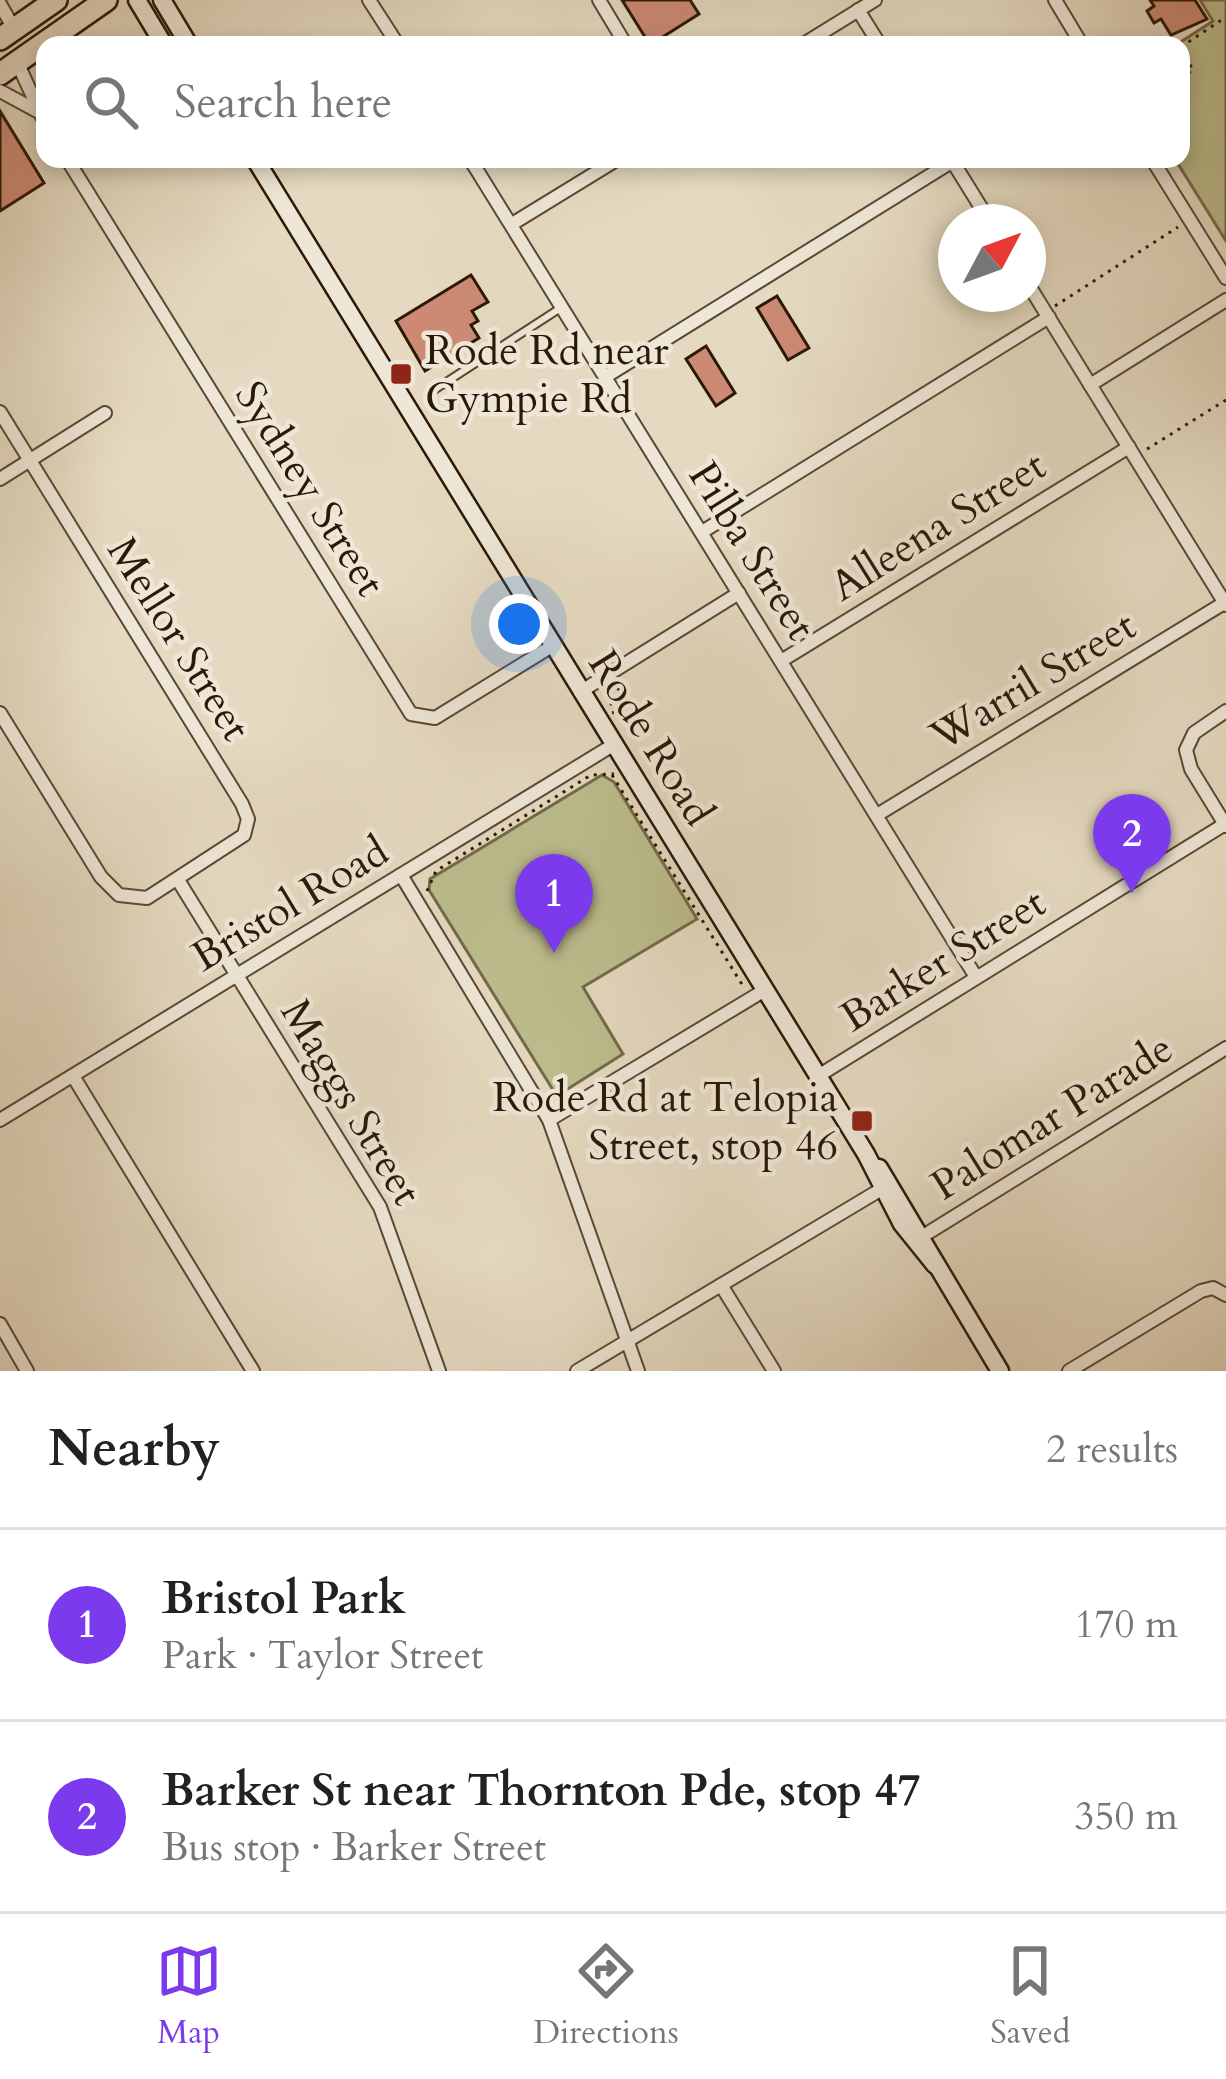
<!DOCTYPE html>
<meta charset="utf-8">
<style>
body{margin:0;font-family:Cardo,serif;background:#f2f2f2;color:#222}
.compass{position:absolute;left:938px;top:204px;width:108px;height:108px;border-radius:50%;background:#fff;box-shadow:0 6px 18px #0003;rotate:49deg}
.you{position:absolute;left:519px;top:624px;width:42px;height:42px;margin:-30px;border:9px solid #fff;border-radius:50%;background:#1a73e8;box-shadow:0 0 0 18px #1a73e833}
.badge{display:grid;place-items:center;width:78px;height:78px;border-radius:50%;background:#7c3aed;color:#fff;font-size:39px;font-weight:700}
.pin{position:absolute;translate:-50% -99px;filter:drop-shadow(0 3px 6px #0008)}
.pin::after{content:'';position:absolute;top:63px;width:42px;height:36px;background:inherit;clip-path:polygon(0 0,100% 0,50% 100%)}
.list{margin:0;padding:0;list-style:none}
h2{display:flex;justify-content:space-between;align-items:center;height:156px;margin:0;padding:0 48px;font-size:51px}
h2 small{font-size:39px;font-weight:400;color:#767676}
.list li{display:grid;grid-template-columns:78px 1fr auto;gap:36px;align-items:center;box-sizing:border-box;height:192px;padding:0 48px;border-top:3px solid #e0e0e0}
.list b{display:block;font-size:45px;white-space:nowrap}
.list p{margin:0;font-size:39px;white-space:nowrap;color:#767676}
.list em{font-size:39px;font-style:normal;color:#767676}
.icon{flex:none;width:66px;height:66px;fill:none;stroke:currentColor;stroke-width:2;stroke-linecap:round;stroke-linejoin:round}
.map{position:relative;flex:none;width:1226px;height:1371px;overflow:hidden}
.search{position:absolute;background:#fff;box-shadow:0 6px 18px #0003;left:36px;right:36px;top:36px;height:132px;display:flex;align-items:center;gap:30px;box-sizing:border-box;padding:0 42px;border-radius:24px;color:#767676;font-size:45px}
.sheet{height:540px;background:#fff}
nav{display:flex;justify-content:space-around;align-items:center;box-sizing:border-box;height:168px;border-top:3px solid #e0e0e0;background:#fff;font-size:33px;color:#767676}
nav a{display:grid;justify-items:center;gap:6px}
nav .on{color:#7c3aed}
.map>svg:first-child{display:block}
.green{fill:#bcbd8d;stroke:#746a49;stroke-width:3}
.building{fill:#cc8a75;stroke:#2b1805;stroke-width:3}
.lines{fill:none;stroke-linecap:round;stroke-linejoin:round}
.lane-casing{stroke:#5a4834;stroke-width:10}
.street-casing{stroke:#5a4834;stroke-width:16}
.secondary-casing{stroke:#2b1805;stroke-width:21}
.highway-casing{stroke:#2b1805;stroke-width:26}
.path{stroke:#2b1805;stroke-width:3;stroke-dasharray:3 6;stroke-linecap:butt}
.lane{stroke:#eee7d7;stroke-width:6}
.street{stroke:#eee7d7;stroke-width:12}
.secondary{stroke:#eee7d7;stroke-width:16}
.highway{stroke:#e5dac1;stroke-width:21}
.poi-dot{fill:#8f2418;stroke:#eee7d7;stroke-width:4.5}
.labels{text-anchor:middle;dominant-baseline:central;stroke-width:9;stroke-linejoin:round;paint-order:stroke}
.poi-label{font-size:42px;fill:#2b1805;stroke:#eee7d7;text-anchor:start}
.street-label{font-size:42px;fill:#2b1805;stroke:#eee7d7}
</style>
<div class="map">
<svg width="1226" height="1371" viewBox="0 0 1226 1371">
<rect width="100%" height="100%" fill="#e5dac1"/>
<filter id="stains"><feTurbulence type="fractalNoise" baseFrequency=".00167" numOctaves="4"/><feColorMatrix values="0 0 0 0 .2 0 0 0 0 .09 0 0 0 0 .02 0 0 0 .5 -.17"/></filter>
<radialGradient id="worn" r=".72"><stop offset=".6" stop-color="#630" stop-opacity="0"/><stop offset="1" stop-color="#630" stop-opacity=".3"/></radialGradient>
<g class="green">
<polygon points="1200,0 1226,0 1226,241 1175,159 1181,159 1181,45 1176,45 1213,21"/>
<polygon points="602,775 614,782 697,919 583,987 623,1054 563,1092 553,1090 429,890 430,879"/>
</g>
<g class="building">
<polygon points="622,0 690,0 699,14 650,45"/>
<polygon points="1150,0 1195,0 1207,19 1171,35 1161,19 1154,23 1147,11 1154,6"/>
<polygon points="0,111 44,183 0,211"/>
<polygon points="471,275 488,302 472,311 478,321 471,325 479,338 425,371 396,321"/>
<polygon points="777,296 809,348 788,360 757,308"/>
<polygon points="706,346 735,393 716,406 686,359"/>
</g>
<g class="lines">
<g class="lane-casing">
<polyline id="lane" points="434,390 559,309"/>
</g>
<g class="street-casing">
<g id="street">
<polyline points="369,0 398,45"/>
<polyline points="599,0 626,45"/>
<polyline points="1055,0 1082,45"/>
<polyline points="0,4 14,29"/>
<polyline points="858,10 880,45"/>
<polyline points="802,45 875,0"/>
<polyline points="17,62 45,123"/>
<polyline points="0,91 37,111"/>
<polyline points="67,159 411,714 435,718 552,646"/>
<polyline points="470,159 976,977"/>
<polyline points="951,159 990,222"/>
<polyline points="1152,159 1226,278"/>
<polyline points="512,224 618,159"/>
<polyline points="1028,284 1226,605"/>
<polyline points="605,377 953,161"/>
<polyline points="1090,385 1226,300"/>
<polyline points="0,412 242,804 248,819 244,835 147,898 119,895 101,877 0,713"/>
<polyline points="0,479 105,413"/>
<polyline points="702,532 1049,317"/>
<polyline points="781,661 1129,447"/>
<polyline points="580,692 739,593"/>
<polyline points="1226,711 1194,733 1186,750 1191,769 1226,826"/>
<polyline points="877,815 1224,603"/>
<polyline points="401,875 549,1120 638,1371"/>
<polyline points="178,880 380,1207 439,1371"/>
<polyline points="73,1076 253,1371"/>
<polyline points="818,1076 1225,824"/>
<polyline points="0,1120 613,745"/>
<polyline points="549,1120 765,990"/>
<polyline points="915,1241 1226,1048"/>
<polyline points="721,1285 774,1371"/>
<polyline points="0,1324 27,1371"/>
<polyline points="577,1371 890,1184"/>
<polyline points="1069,1371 1201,1291 1213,1288 1226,1295"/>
</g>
</g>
<g class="secondary-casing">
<g id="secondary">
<polyline points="137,0 164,45"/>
<polyline points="162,0 189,45"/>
<polyline points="255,159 866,1154 902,1224 935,1265"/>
<polyline points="879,1168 1000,1371"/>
</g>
</g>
<g class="highway-casing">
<g id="highway">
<polyline points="0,39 56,0"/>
<polyline points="0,74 106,0"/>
</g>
</g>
<g class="path">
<polyline points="1181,47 1226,17"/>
<polyline points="1181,49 1193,70 1181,78"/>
<polyline points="1055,306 1178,227"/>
<polyline points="1147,449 1226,400"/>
<polyline points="614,714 610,700 623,683"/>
<polyline points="612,775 743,986"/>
<polyline points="427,891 436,871 591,775 614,774"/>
</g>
<use href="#lane" class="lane"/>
<use href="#street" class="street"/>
<use href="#secondary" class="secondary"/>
<use href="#highway" class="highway"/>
</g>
<g class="poi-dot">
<rect x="389" y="362" width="24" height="24" rx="6"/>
<rect x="850" y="1109" width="24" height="24" rx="6"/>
</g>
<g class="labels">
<g class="poi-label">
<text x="425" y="350">Rode Rd near<tspan x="425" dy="48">Gympie Rd</tspan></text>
<text x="838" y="1097" text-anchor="end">Rode Rd at Telopia<tspan x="838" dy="48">Street, stop 46</tspan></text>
</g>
<g class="street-label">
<text transform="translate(310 489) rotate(58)">Sydney Street</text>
<text transform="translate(938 526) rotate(-32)">Alleena Street</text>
<text transform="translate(752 551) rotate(58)">Pilba Street</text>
<text transform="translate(179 639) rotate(58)">Mellor Street</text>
<text transform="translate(1033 681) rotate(-31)">Warril Street</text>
<text transform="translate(651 738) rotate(58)">Rode Road</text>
<text transform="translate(290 904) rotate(-31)">Bristol Road</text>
<text transform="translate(943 960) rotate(-32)">Barker Street</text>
<text transform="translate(351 1102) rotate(59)">Maggs Street</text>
<text transform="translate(1052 1117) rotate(-32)">Palomar Parade</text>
</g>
</g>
<rect width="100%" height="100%" filter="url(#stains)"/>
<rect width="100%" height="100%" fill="url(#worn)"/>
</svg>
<svg class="compass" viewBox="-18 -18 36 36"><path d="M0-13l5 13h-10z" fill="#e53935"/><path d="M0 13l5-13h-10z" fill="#767676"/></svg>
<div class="you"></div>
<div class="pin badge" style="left:554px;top:953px">1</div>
<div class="pin badge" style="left:1132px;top:893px">2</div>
<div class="search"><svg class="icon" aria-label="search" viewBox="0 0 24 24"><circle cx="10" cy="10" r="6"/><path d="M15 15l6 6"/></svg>Search here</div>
</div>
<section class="sheet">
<h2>Nearby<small>2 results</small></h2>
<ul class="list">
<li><span class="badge">1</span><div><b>Bristol Park</b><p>Park · Taylor Street</p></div><em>170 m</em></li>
<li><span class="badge">2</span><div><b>Barker St near Thornton Pde, stop 47</b><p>Bus stop · Barker Street</p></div><em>350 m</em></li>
</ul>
</section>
<nav>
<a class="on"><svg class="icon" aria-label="map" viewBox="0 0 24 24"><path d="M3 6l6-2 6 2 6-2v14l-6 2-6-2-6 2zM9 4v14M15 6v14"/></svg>Map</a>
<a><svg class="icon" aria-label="directions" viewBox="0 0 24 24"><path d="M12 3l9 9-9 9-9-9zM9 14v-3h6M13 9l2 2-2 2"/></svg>Directions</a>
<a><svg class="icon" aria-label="saved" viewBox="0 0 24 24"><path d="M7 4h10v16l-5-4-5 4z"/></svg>Saved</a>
</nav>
